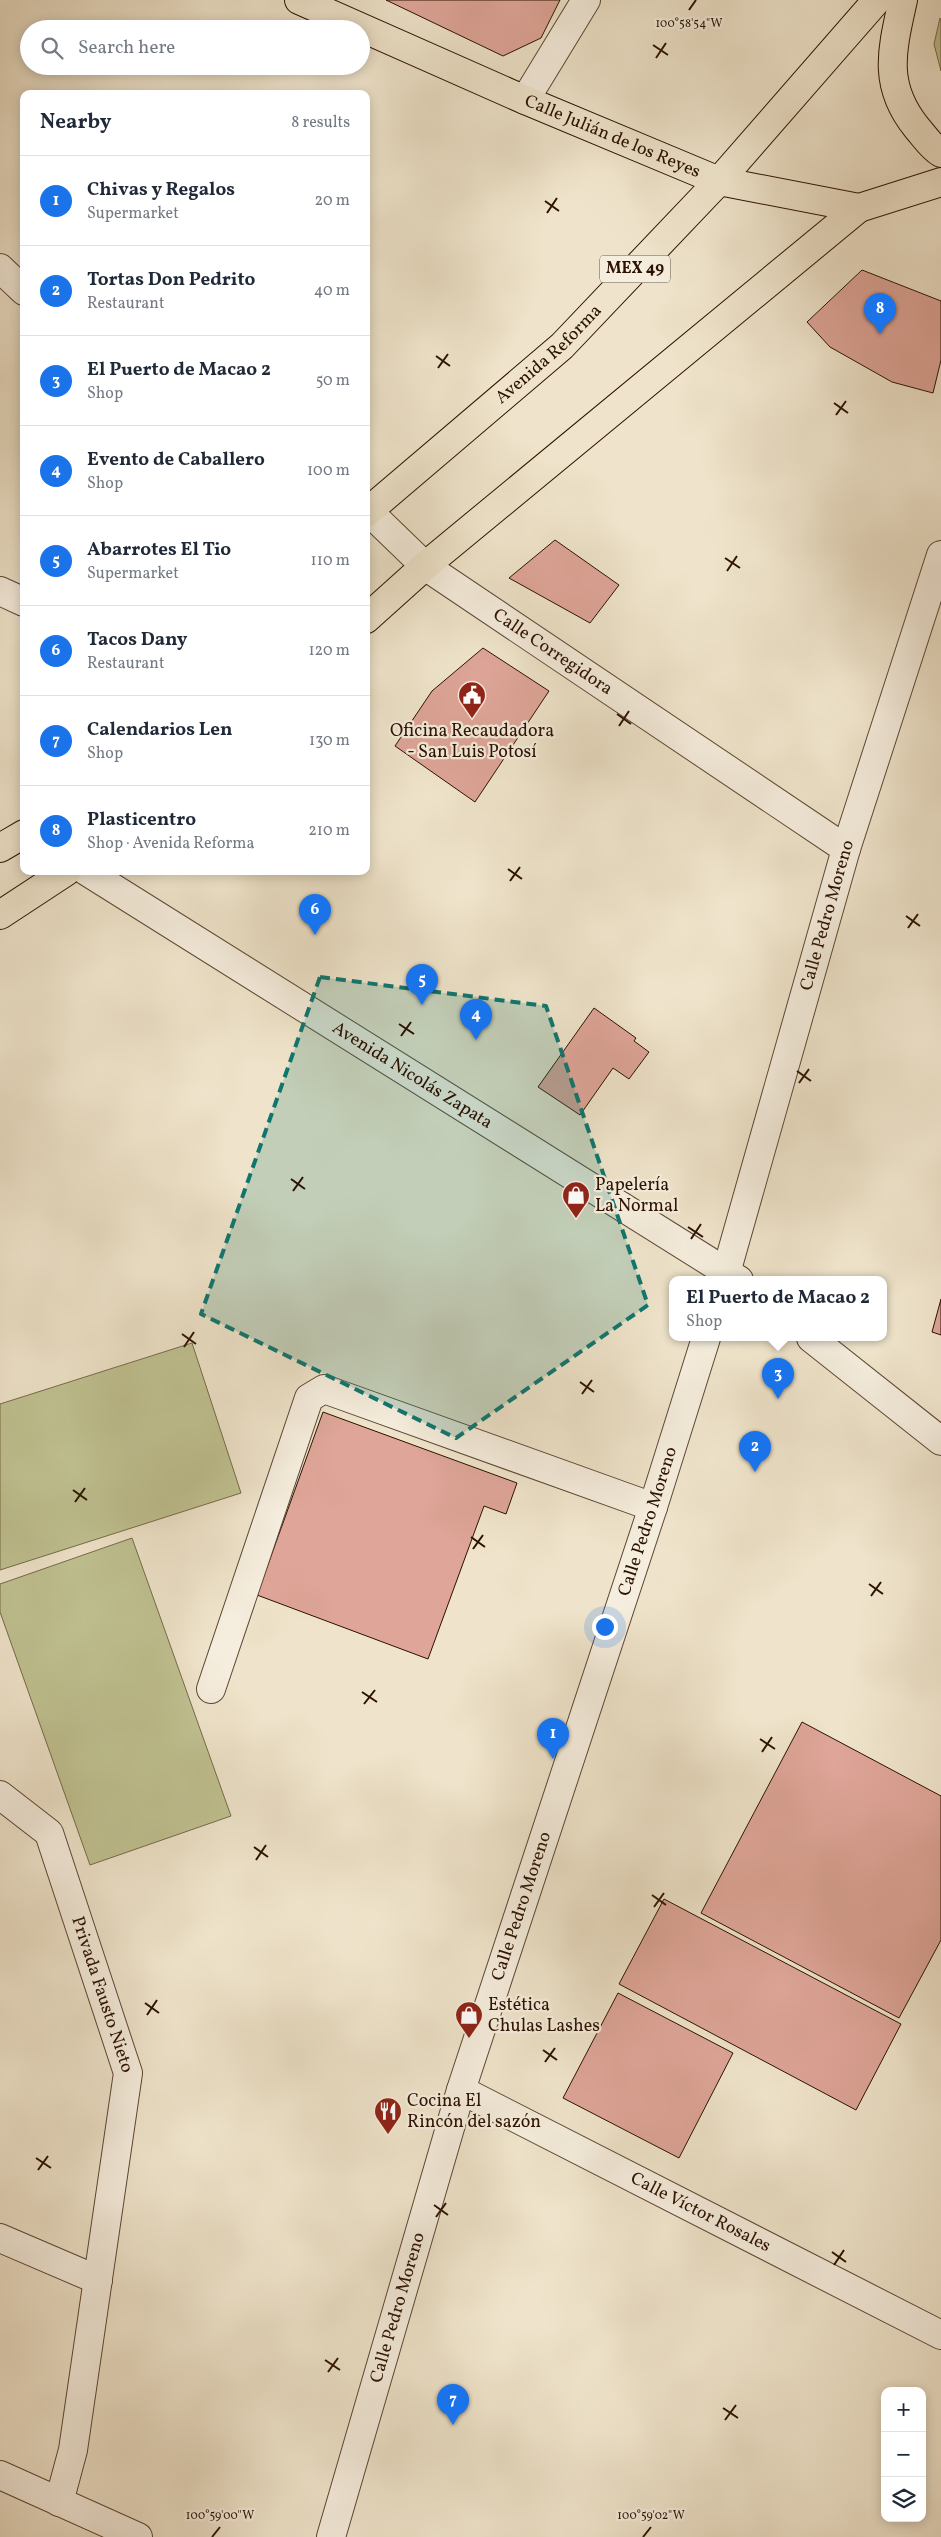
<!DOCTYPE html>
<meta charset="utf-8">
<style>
body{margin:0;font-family:Vollkorn,serif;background:#f2f2f3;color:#1f2937}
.controls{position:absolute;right:15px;bottom:15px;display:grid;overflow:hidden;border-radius:10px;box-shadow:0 2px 12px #0003}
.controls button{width:45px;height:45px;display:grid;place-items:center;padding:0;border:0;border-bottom:1px solid #e0e1e3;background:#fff;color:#1f2937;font:25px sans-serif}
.you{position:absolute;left:604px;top:1626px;width:18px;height:18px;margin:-12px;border:4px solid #fff;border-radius:50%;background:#1a73e8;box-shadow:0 0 0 8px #1a73e833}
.badge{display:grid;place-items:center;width:32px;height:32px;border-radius:50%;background:#1a73e8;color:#fff;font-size:16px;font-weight:700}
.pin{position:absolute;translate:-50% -41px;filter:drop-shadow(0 1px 2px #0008)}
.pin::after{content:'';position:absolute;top:26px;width:18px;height:15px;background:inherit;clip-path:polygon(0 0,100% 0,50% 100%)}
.popup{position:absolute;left:669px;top:1276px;width:218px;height:65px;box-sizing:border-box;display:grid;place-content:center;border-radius:10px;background:#fff;filter:drop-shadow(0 1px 4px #0005);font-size:16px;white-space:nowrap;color:#747a83}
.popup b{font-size:19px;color:#1f2937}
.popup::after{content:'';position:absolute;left:50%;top:100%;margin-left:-10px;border:10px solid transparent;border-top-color:#fff}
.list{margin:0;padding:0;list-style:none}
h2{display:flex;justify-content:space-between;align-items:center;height:65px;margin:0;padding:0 20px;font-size:21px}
h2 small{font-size:16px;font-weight:400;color:#747a83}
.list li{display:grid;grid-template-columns:32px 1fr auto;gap:15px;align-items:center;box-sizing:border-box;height:90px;padding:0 20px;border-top:1px solid #e0e1e3}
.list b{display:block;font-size:19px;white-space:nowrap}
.list p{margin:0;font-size:16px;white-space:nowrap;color:#747a83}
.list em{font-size:16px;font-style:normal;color:#747a83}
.icon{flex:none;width:28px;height:28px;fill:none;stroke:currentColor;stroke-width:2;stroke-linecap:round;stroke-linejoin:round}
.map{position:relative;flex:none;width:941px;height:2537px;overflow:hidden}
.search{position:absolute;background:#fff;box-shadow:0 2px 12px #0003;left:20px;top:20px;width:350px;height:55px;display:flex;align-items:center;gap:12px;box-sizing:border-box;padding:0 18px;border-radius:28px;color:#747a83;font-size:19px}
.panel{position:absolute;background:#fff;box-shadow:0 2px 12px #0003;left:20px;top:90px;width:350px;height:785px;border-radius:10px}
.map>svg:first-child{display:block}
.green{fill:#c0c292;stroke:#766a49}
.building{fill:#dea598;stroke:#2b1100}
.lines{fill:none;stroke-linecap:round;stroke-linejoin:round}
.minor-casing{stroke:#5c4633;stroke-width:30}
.major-casing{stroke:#2b1100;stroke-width:30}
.minor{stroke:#f5eddd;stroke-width:28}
.major{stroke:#efe4cb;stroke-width:28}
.marked{fill:#0f766e;fill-opacity:0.2;stroke:#0f766e;stroke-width:4;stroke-dasharray:10 6;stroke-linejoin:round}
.ticks{fill:none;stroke:#2b1100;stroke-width:2}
.labels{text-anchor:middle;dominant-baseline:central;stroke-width:4.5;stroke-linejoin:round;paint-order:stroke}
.shield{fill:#f5eddd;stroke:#685342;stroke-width:1}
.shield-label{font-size:16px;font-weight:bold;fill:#2b1100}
.street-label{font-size:18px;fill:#2b1100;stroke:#f5eddd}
.poi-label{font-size:18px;fill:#2b1100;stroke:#f5eddd;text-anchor:start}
.ticks-label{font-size:12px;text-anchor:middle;fill:#2b1100;stroke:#f5eddd;stroke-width:4.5;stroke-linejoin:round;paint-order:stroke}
</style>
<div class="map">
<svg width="941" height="2537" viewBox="0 0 941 2537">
<rect width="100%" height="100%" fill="#efe4cb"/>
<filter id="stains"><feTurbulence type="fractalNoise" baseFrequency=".004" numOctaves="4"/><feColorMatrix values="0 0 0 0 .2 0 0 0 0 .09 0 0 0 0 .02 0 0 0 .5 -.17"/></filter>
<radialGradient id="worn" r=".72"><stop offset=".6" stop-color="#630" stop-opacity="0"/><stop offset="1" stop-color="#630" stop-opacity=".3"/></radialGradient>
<g class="green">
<polygon points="940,18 941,20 941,71 934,44"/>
<polygon points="192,1343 241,1493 0,1570 0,1404"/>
<polygon points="132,1538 231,1816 90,1865 0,1612 0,1584"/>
</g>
<g class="building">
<polygon points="386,0 560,0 541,38 503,56"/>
<polygon points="862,270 941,301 941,360 933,393 892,382 830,347 807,322"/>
<polygon points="555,540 619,585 590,623 509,578"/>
<polygon points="483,648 549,691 475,802 395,746 432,691"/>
<polygon points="594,1008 636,1038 634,1041 649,1052 629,1079 613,1068 580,1115 538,1087"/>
<polygon points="941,1299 941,1335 932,1332"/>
<polygon points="323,1412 517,1483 506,1514 484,1506 428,1659 257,1595"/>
<polygon points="802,1722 941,1796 941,1940 899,2018 701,1913"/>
<polygon points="664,1899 901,2024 856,2110 619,1984"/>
<polygon points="618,1993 733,2053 679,2158 563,2098"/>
</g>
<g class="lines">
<g class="minor-casing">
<g id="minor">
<polyline points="525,100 586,0"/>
<polyline points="0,268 24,291"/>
<path id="s1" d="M366 509 425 566 846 849"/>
<polyline points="0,591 24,602"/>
<path id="s2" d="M86 871 739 1280"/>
<path id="s3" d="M724 1280 846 849 941 555"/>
<polyline points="811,1338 941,1441"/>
<polyline points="211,1689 309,1398 324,1389 653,1507"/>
<path id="s4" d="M0 1795 49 1833 128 2073 73 2450 59 2502"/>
<path id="s5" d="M461 2090 941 2335"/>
<polyline points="0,2238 98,2280"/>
<polyline points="0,2475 138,2537"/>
<path id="s6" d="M331 2537 461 2090 653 1507 706 1338"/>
</g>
</g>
<g class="major-casing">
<g id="major">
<path id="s7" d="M299 0 525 100 719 181 859 208 941 182"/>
<path d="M903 0C892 50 882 85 917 128 925 137 931 147 941 153"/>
<path id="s8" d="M366 513 562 346 719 181 877 0"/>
<polyline points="366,619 425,566 859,208"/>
<polyline points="0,848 24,834"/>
<polyline points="0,915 67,871"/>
</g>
</g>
<use href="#minor" class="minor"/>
<use href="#major" class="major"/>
</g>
<path class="marked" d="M320 977 546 1006 648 1305 456 1438 201 1314Z"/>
<path class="ticks" d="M689 10 696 0M653 45 668 55M656 58 666 43M545 201 559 211M547 213 557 198M436 356 450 366M438 368 448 354M834 403 848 413M836 415 846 401M725 558 740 568M727 571 737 556M617 714 631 724M619 726 629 711M508 869 522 879M510 881 520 867M906 916 920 926M908 928 918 914M399 1024 414 1034M401 1036 411 1022M797 1071 811 1081M799 1083 809 1069M291 1179 305 1189M293 1191 303 1177M688 1227 703 1237M691 1239 701 1224M182 1334 196 1344M184 1347 194 1332M580 1382 594 1392M582 1394 592 1380M73 1490 87 1500M75 1502 85 1488M471 1537 485 1547M473 1549 483 1535M869 1584 883 1594M871 1596 881 1582M362 1692 377 1702M364 1704 375 1690M760 1739 775 1749M762 1752 772 1737M254 1847 268 1857M256 1860 266 1845M652 1895 666 1905M654 1907 664 1893M145 2003 159 2013M147 2015 157 2000M543 2050 557 2060M545 2062 555 2048M36 2158 51 2168M38 2170 48 2156M434 2205 448 2215M436 2217 446 2203M832 2252 846 2262M834 2265 844 2250M325 2360 340 2370M328 2372 338 2358M723 2408 738 2418M725 2420 736 2405M212 2537 220 2527M643 2537 651 2527"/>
<defs>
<g id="civic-pin" transform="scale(1.4375)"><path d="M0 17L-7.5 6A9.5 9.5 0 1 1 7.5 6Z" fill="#8f2418" stroke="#f5eddd"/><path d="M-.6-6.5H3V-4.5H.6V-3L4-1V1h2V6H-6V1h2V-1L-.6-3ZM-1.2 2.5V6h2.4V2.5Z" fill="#fff"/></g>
<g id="shop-pin" transform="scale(1.4375)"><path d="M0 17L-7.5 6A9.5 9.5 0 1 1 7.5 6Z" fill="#8f2418" stroke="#f5eddd"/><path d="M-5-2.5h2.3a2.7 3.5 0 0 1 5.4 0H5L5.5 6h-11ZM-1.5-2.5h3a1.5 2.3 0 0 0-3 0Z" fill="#fff"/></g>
<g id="restaurant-pin" transform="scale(1.4375)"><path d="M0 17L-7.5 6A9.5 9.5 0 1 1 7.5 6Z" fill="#8f2418" stroke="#f5eddd"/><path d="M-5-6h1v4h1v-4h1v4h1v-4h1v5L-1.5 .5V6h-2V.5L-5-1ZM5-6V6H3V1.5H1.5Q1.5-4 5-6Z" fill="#fff"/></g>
</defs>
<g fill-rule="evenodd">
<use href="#civic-pin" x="472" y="695"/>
<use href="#shop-pin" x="576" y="1195"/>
<use href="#shop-pin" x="469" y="2015"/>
<use href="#restaurant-pin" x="388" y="2111"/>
</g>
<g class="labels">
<rect class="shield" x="600" y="255.5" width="70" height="27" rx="4"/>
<g class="shield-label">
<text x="635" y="269">MEX 49</text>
</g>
<g class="street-label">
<text stroke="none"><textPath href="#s7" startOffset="342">Calle Julián de los Reyes</textPath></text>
<text stroke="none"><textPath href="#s8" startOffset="242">Avenida Reforma</textPath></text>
<text stroke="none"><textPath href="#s1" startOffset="236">Calle Corregidora</textPath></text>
<text stroke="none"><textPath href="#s3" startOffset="379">Calle Pedro Moreno</textPath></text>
<text stroke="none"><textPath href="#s2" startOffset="385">Avenida Nicolás Zapata</textPath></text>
<text stroke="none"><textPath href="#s6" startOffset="1064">Calle Pedro Moreno</textPath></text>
<text stroke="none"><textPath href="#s6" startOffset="659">Calle Pedro Moreno</textPath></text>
<text stroke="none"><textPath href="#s4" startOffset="232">Privada Fausto Nieto</textPath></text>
<text stroke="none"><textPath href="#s5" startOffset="269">Calle Víctor Rosales</textPath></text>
<text stroke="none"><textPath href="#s6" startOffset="239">Calle Pedro Moreno</textPath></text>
</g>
<g class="poi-label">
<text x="472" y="731" text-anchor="middle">Oficina Recaudadora<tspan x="472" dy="21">- San Luis Potosí</tspan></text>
<text x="595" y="1185">Papelería<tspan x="595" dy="21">La Normal</tspan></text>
<text x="488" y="2005">Estética<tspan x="488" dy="21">Chulas Lashes</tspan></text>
<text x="407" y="2101">Cocina El<tspan x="407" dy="21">Rincón del sazón</tspan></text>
</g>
</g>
<g class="ticks-label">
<text x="689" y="27">100°58'54"W</text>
<text x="220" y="2519">100°59'00"W</text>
<text x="651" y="2519">100°59'02"W</text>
</g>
<rect width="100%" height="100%" filter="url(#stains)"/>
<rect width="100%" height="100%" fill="url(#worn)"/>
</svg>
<div class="controls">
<button>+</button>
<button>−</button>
<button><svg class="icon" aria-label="layers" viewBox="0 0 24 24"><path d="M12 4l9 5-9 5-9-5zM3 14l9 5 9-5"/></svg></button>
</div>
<div class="you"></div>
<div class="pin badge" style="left:553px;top:1759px">1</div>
<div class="pin badge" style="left:755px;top:1472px">2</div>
<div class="pin badge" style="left:778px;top:1399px">3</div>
<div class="popup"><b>El Puerto de Macao 2</b>Shop</div>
<div class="pin badge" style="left:476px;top:1040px">4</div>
<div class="pin badge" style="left:422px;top:1005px">5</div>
<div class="pin badge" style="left:315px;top:935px">6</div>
<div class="pin badge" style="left:453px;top:2425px">7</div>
<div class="pin badge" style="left:880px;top:334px">8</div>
<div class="search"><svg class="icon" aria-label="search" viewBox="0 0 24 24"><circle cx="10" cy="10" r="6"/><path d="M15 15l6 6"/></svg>Search here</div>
<section class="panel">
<h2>Nearby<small>8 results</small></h2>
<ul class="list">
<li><span class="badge">1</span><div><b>Chivas y Regalos</b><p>Supermarket</p></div><em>20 m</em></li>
<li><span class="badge">2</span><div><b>Tortas Don Pedrito</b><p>Restaurant</p></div><em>40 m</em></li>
<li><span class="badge">3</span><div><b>El Puerto de Macao 2</b><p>Shop</p></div><em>50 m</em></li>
<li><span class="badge">4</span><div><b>Evento de Caballero</b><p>Shop</p></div><em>100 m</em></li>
<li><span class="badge">5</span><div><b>Abarrotes El Tio</b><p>Supermarket</p></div><em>110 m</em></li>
<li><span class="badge">6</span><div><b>Tacos Dany</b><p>Restaurant</p></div><em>120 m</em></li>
<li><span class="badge">7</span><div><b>Calendarios Len</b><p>Shop</p></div><em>130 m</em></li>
<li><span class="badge">8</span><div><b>Plasticentro</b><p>Shop · Avenida Reforma</p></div><em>210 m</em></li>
</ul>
</section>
</div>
